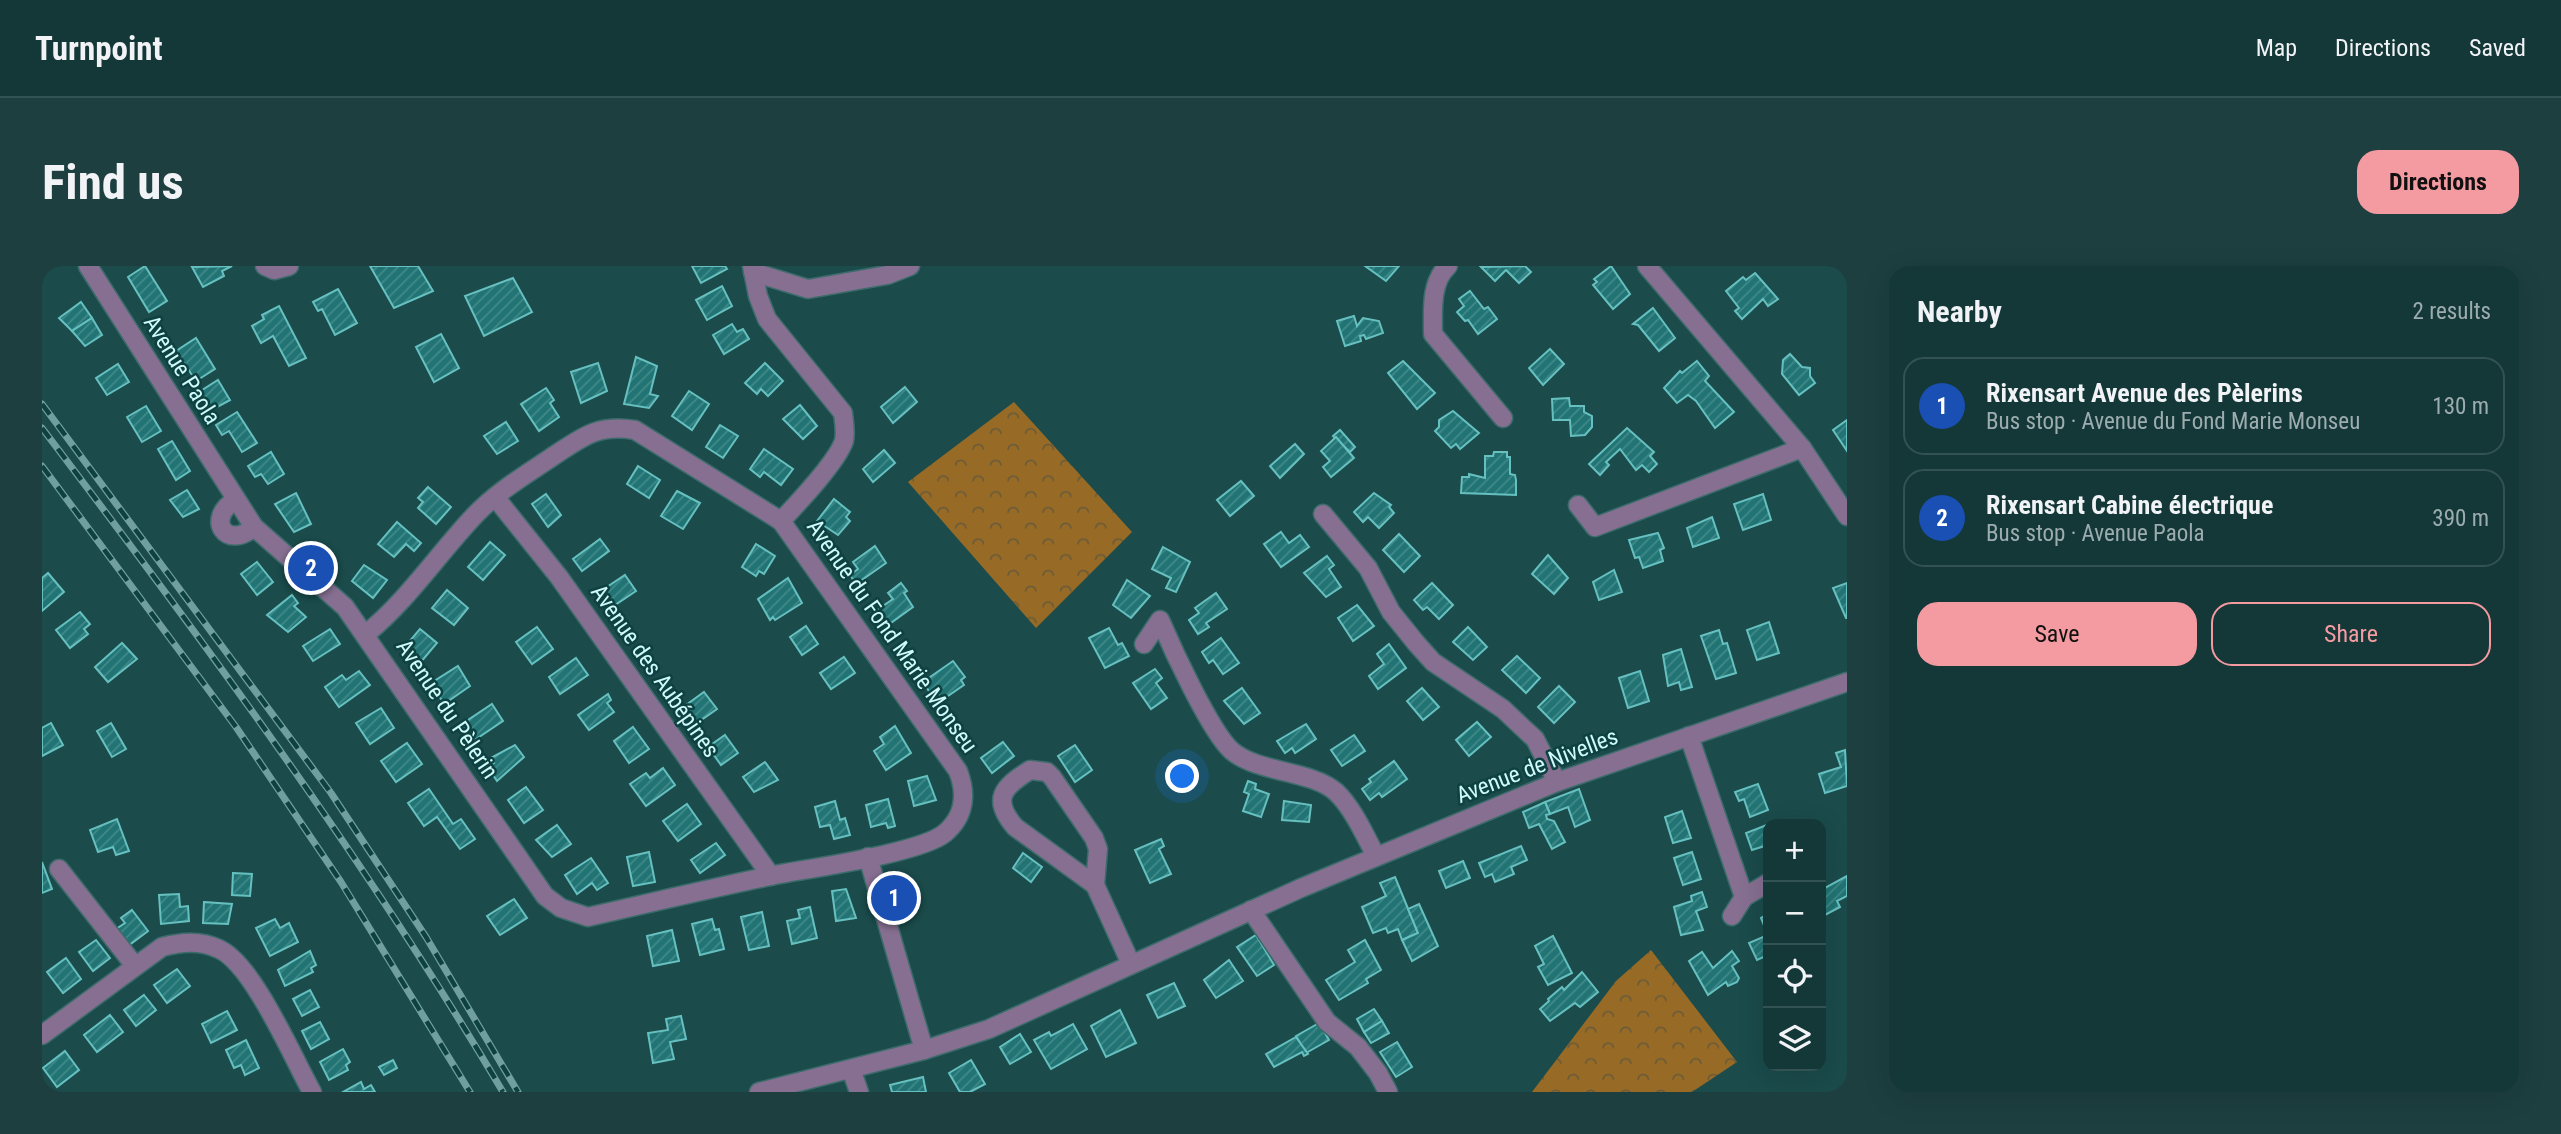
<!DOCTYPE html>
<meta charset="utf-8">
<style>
body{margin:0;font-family:"Roboto Condensed",sans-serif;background:#1d3f40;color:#f1f3f6}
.controls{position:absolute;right:21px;bottom:21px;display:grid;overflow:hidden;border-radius:14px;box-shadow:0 7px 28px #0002}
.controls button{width:63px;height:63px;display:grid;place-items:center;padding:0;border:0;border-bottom:2px solid #335253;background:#143838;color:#f1f3f6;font:35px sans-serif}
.you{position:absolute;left:1141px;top:511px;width:24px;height:24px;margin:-18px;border:5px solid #fff;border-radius:50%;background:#1a73e8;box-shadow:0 0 0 10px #1a73e833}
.badge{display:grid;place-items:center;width:46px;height:46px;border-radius:50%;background:#f49aa1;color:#fff;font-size:23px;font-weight:700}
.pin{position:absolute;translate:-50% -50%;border:4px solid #fff;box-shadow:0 2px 7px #0006}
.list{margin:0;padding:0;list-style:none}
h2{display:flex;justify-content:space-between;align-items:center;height:91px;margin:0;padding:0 28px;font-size:30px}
h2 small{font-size:23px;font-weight:400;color:#9dacae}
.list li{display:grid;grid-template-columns:46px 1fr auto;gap:21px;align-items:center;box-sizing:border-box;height:98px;margin:0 14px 14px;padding:0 14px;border:2px solid #335253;border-radius:21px}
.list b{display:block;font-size:26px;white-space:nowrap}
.list p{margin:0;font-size:23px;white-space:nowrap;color:#9dacae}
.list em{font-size:23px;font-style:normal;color:#9dacae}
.actions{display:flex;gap:14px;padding:21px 28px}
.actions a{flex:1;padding:16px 0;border:2px solid #f49aa1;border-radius:21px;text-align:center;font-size:24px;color:#f49aa1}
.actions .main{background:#f49aa1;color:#111}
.icon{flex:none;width:38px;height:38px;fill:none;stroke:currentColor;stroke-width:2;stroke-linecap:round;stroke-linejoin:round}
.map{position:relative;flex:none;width:1805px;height:826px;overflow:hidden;border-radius:21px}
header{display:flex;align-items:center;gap:42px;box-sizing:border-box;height:98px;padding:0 35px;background:#143838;border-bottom:2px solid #335253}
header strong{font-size:33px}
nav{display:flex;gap:38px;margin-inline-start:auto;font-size:24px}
.intro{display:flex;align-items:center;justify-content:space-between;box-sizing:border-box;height:168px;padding:0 42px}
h1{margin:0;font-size:49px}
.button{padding:18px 32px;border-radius:21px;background:#f49aa1;color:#111;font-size:24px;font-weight:700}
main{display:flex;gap:42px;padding:0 42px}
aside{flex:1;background:#143838;border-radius:21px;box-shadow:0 7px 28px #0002}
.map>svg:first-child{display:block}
.forest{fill:url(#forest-crowns)}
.building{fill:url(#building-hatch);stroke:#67c0c0;stroke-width:2}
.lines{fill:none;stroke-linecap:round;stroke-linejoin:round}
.minor-casing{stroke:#3c6b6b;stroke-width:21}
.minor{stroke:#866f91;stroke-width:18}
.rail-casing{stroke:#719e9e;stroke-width:7}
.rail{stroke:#0e4141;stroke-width:4.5;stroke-dasharray:13;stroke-linecap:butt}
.labels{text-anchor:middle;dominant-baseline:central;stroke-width:5;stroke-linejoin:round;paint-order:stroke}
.street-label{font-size:23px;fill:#d1fbfb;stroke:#0e4141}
</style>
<header>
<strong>Turnpoint</strong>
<nav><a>Map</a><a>Directions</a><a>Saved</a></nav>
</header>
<div class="intro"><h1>Find us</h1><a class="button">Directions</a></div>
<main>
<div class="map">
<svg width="1805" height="826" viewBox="0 0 1805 826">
<defs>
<pattern id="forest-crowns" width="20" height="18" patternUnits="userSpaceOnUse" patternTransform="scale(1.75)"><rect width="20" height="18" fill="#976b26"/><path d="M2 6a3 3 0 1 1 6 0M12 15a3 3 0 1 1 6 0" fill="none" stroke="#6b5b38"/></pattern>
<pattern id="building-hatch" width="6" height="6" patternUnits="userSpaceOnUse" patternTransform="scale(1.75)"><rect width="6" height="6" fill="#227474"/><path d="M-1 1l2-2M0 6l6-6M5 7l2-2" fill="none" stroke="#418989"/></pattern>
</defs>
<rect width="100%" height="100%" fill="#1b4b4b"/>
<g class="forest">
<polygon points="972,136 1090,266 994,362 866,216"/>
<polygon points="1609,684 1695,796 1650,826 1490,826 1574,715"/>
</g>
<g class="building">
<polygon points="103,0 125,35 107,46 86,11"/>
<polygon points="190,0 180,5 182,10 161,21 150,1"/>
<polygon points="328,0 376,0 391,25 352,42"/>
<polygon points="650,0 683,0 685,3 659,17"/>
<polygon points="1323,0 1357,0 1344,15"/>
<polygon points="1483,0 1489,6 1477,17 1464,4 1453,15 1439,1"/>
<polygon points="1569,0 1588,28 1571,43 1551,19 1555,16 1552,13"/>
<polygon points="1713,7 1736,33 1726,40 1721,33 1700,53 1693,45 1697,42 1684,25 1701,11 1704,14"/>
<polygon points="471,12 490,46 442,70 423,30"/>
<polygon points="680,20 690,40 665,54 654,34"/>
<polygon points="296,23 315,57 293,69 280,43 276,45 271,36"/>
<polygon points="1428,25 1442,43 1446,41 1455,53 1436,68 1426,54 1423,55 1415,46 1422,40 1417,33"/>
<polygon points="39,36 50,52 30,65 17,52"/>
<polygon points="237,40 264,92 247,100 231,70 219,77 210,60 222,53 220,49"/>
<polygon points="1611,42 1633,72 1617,85 1596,59 1591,58"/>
<polygon points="1312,50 1315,60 1321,52 1337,55 1341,67 1324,73 1322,69 1318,70 1319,75 1303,80 1295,55"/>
<polygon points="50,52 60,69 43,80 30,65"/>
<polygon points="690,58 695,66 701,63 707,73 682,88 671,69"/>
<polygon points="399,68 417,102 392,116 374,81"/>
<polygon points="154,72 173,103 154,115 134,85"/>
<polygon points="1508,83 1522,98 1501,119 1487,102"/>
<polygon points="1748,88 1760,101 1768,102 1768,110 1773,117 1757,129 1740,108 1741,94"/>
<polygon points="594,91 615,100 608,128 616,130 607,142 582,138"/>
<polygon points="1361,95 1393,127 1375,143 1346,107"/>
<polygon points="1655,95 1667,110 1663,115 1692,146 1673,162 1654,135 1646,129 1635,137 1622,122 1638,105 1640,107"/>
<polygon points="556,97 565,125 539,137 529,106"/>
<polygon points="723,97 741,115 726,130 719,123 715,128 703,117"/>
<polygon points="76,98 87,116 65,129 54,112"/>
<polygon points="176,114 188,134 168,145 157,126"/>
<polygon points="863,121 875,136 851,157 839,141"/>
<polygon points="504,122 512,134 508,137 517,151 497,165 479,138"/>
<polygon points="647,125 667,138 650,164 630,150"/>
<polygon points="1527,132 1528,140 1542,140 1542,146 1550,150 1550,161 1543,169 1529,170 1528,154 1511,154 1510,133"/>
<polygon points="758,139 775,160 761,173 741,153"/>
<polygon points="104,140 119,165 100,176 85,151"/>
<polygon points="1411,145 1437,167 1418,183 1414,178 1409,182 1393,165 1397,161 1397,154"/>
<polygon points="195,146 215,177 200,186 187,165 180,169 174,159"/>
<polygon points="1805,154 1805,185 1791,164"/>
<polygon points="464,156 476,175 455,188 442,170"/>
<polygon points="678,159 696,170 681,192 664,181"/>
<polygon points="1585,162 1612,186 1608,190 1615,198 1607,206 1600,199 1594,204 1578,183 1564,196 1567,199 1558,209 1547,198"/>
<polygon points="1298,164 1313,181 1308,186 1291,170"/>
<polygon points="1294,171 1312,192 1289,211 1281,201 1288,195 1279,185"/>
<polygon points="130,175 148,205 134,214 116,183"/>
<polygon points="1253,178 1262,188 1238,212 1228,200"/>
<polygon points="722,183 751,203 739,219 722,206 718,211 708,203"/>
<polygon points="842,184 853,197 831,216 821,203"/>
<polygon points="229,186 242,208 226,218 219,208 213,211 206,200"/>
<polygon points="1452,186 1465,186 1465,191 1468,191 1468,208 1473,209 1474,214 1474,229 1419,227 1420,211 1427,211 1427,208 1443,212 1443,190 1451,190"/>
<polygon points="596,200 618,214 607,232 585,218"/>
<polygon points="1199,215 1212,230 1188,250 1175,234"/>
<polygon points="386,221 409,241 394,258 376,242 381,236 376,232"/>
<polygon points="145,224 157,243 141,251 128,234"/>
<polygon points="635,225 658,237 641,263 619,250"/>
<polygon points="254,227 269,258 252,266 233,238"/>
<polygon points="1332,227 1349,239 1347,241 1352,247 1337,262 1326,251 1321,256 1312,246"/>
<polygon points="504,228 519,249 506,261 490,238"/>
<polygon points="1721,228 1729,254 1701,264 1692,238"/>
<polygon points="792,233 808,246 804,251 808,255 796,269 775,255"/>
<polygon points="1670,251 1677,272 1651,281 1645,262"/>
<polygon points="355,256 379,277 372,285 364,278 352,291 336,278"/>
<polygon points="1239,266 1247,277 1258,269 1267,281 1239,301 1222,278"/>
<polygon points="1616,267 1622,282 1618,284 1621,295 1601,302 1597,291 1593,292 1587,274"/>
<polygon points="1357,268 1378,290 1362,306 1341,284"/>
<polygon points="558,273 567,285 540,305 531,293"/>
<polygon points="448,276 463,289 441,314 426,301"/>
<polygon points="714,278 733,290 722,308 717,305 714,310 700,301"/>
<polygon points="833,280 844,297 814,318 808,309 816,303 811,296"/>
<polygon points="1121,281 1148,296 1134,326 1124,322 1129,312 1110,303"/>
<polygon points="1506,289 1526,312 1512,328 1490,308"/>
<polygon points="1285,290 1292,299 1287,303 1299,321 1284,331 1262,307"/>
<polygon points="215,296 231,316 215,329 199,308"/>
<polygon points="322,299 345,314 331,332 310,315"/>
<polygon points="1572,304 1580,326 1557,334 1551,316"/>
<polygon points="6,307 22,326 0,345 0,312"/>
<polygon points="583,309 594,325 570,341 559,325"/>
<polygon points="746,312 760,337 733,354 731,351 728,354 716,333"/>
<polygon points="1085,314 1108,330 1089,352 1071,339"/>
<polygon points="859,317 865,325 862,327 871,341 846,359 835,344 851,333 846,327"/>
<polygon points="1390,317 1411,339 1397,353 1385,341 1381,344 1372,334"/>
<polygon points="1805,317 1805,352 1804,352 1791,322"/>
<polygon points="405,324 426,342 412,359 390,342"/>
<polygon points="1174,327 1185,343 1164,357 1167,361 1156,368 1147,354 1157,347 1153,342"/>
<polygon points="250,329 256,337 252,340 264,351 246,366 225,349"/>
<polygon points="1315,339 1332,360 1311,375 1296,352"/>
<polygon points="38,346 48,358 42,363 46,368 28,382 14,364"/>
<polygon points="1727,356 1737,387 1715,394 1705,364"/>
<polygon points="764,360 776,378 760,389 748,371"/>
<polygon points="495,361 511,383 490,398 474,376"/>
<polygon points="1426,361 1445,381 1431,394 1411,376"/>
<polygon points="1067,362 1076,379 1080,377 1087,390 1063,402 1047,372"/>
<polygon points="288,363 298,378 271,395 261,380"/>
<polygon points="378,363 395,377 378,397 361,383"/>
<polygon points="1677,364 1681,378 1685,377 1694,407 1674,413 1659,370"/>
<polygon points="1179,372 1197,397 1181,408 1171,394 1167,397 1160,386"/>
<polygon points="80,377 95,393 66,416 53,401"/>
<polygon points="1347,378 1364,402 1336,423 1327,410 1342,398 1335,388"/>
<polygon points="1639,383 1650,421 1639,424 1637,416 1626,420 1621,389"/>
<polygon points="1475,390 1498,412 1484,427 1460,404"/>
<polygon points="802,391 813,407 789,423 778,407"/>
<polygon points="534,392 546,409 518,428 507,411"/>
<polygon points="911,395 923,411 919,414 922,419 900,434 897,429 892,433 881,416"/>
<polygon points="416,400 428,420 402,438 389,417"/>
<polygon points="1113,403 1120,412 1114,417 1125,432 1109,443 1091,417"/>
<polygon points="317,405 328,419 297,441 283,421 300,409 304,414"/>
<polygon points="1598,405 1607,435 1586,442 1577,412"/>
<polygon points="1517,420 1533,436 1512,457 1496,441"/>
<polygon points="1200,422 1218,447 1202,458 1182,435"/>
<polygon points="1380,422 1397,441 1381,454 1365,435"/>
<polygon points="662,426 675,443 652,459 640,442"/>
<polygon points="566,428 569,434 565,437 572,446 547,464 536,449"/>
<polygon points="450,438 461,455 428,477 417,460"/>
<polygon points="339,442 352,462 328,478 314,457"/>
<polygon points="1435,456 1449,471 1427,490 1414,474"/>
<polygon points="9,457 21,479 0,490 0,462"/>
<polygon points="69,457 84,483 70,491 55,465"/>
<polygon points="1264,458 1274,473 1253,487 1250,482 1243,487 1235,475"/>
<polygon points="853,460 869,487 844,504 832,485 842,478 838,471"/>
<polygon points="591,461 607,483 587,497 572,475"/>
<polygon points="683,469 696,487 679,499 666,481"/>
<polygon points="1312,469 1323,485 1300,500 1289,484"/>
<polygon points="961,476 972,490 950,507 939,492"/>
<polygon points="365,477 380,498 354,516 339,495"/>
<polygon points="473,479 482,491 455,515 446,501 452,497 449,492"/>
<polygon points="1033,479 1050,504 1033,516 1016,490"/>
<polygon points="1803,484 1805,520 1783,527 1777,508 1799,501 1794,487"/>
<polygon points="1352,495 1365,513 1340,531 1337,527 1328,534 1320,523 1329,516 1327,513"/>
<polygon points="723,496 736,514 712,526 701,511"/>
<polygon points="621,502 633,519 604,540 588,518 604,507 608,512"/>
<polygon points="885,510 894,534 872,540 866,515"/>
<polygon points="1206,515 1214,518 1213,523 1227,528 1219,551 1201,545 1207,528 1202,526"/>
<polygon points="1716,518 1726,544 1708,551 1702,533 1697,535 1693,526"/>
<polygon points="484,521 501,544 482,557 466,534"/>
<polygon points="387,523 411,558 419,553 433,573 418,583 395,551 382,560 366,537"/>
<polygon points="1537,523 1548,554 1533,561 1526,541 1508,548 1503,536"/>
<polygon points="846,533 853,560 846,562 844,557 829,561 824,539"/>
<polygon points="793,535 798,554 803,552 808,569 792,573 788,559 778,561 773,541"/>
<polygon points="1242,535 1269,539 1267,556 1240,554"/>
<polygon points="1503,536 1508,548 1504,549 1505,553 1512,555 1523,576 1510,583 1497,558 1487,562 1481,546"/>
<polygon points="645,538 659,558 636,575 621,555"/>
<polygon points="1640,545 1649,572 1631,577 1623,551"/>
<polygon points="75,553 87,585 74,589 71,581 56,586 48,564"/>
<polygon points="1730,557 1726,558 1726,579 1710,584 1704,567"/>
<polygon points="515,559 529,578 510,591 494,574"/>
<polygon points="1119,573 1122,580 1117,583 1129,608 1108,617 1093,584"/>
<polygon points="674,577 683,589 658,607 649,594"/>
<polygon points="1479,580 1485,594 1469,601 1472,608 1453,616 1450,608 1443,611 1437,597"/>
<polygon points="607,586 613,616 591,620 585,591"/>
<polygon points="1650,586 1659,613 1641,619 1632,592"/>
<polygon points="981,587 1000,601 989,616 971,602"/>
<polygon points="549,592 566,617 555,624 550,617 535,628 523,609"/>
<polygon points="1421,595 1428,612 1404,622 1397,605"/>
<polygon points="0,596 10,623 0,627"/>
<polygon points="191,607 210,608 208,630 190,629"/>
<polygon points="1805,610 1805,630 1795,635 1798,641 1779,651 1779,624"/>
<polygon points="1353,611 1376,667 1360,674 1356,663 1346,667 1344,662 1331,667 1320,641 1344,630 1338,617"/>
<polygon points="804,623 814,652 794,655 790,625"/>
<polygon points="1660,626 1665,641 1654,645 1661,664 1639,669 1632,641 1650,635 1649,630"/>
<polygon points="137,628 138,641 146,640 147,655 119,658 117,629"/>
<polygon points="472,633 485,652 458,669 445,650"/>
<polygon points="162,636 190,638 186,658 161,657"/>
<polygon points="1377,638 1396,680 1370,695 1360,674 1376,667 1366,643"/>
<polygon points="768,641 775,672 750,678 745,655 758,652 756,644"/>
<polygon points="90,644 106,665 86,680 74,663 83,657 79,652"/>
<polygon points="720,646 727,680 707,684 699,651"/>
<polygon points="1726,648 1726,689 1715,694 1707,677 1726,669 1719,652"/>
<polygon points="233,653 238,662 247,657 256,676 228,690 214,662"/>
<polygon points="670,653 673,664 677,663 682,683 658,689 650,658"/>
<polygon points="630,664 637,695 611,700 605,670"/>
<polygon points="1214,669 1232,699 1215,710 1195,681"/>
<polygon points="1511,670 1530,707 1506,719 1496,701 1502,698 1493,680"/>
<polygon points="54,674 68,692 51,705 37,686"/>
<polygon points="1323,674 1339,704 1324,713 1326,717 1297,734 1284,714 1313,696 1306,684"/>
<polygon points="268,685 274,699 269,702 271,706 243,720 236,704"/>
<polygon points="1690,685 1697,695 1690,700 1697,712 1695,716 1686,720 1684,716 1666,729 1647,695 1660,686 1671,702"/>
<polygon points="24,692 39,713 21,727 5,706"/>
<polygon points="1187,694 1201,715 1174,732 1162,714"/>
<polygon points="135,703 148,720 125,737 112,719"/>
<polygon points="1540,706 1556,726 1538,741 1533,737 1508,755 1498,743 1507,735 1506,733 1520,721 1522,724"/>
<polygon points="1132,717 1143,740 1116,752 1105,729"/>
<polygon points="268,724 277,741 260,750 251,733"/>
<polygon points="102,729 114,744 94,760 82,744"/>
<polygon points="1332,743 1340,755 1322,766 1315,753"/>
<polygon points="1078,744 1094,777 1064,791 1049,760"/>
<polygon points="185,745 195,764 169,777 160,758"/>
<polygon points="68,749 81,766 55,786 42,769"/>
<polygon points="639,750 644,773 628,776 632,793 611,797 606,767 626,764 624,753"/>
<polygon points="1340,755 1347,767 1329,777 1322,766"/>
<polygon points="278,756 287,773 269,783 260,765"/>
<polygon points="1277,757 1287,774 1264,787 1254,770"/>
<polygon points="1031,758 1045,783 1009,803 992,774 1007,766 1009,770"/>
<polygon points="978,768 989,786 968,798 958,781"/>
<polygon points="1254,771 1266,788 1262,790 1260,786 1232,801 1224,788"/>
<polygon points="204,774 217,802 203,809 199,799 192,802 184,784"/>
<polygon points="1355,776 1370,801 1354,811 1338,786"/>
<polygon points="301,783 308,796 304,799 306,804 287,814 278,796"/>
<polygon points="23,785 37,804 15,821 1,802"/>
<polygon points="351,794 355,802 342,809 337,801"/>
<polygon points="929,794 943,818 928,826 918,826 907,807"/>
<polygon points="881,811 884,826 850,826 848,819"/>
<polygon points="319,816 322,823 329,819 333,826 301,826"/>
</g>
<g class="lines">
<g class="minor-casing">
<g id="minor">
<path d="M46 0 212 261 303 341 503 630 519 642 546 651C608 637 670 622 733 609 769 602 879 587 903 567 923 550 925 528 916 505L739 255C755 238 795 196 802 175 804 165 802 157 801 147L725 53 716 30 710 0"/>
<polyline points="223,0 232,4 247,0"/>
<path d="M1406 0C1388 16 1391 46 1391 68L1461 152"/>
<polyline points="1605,0 1760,182 1805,250"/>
<polyline points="711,6 766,23 845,9 868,0"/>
<polyline points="453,231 517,311 729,610"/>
<path d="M193 234C163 253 184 285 212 261"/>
<polyline points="1536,239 1553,261 1760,182"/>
<polyline points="1281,248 1326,302 1349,346 1374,377 1391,396 1461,443 1480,461 1493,473 1515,516"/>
<path d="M324 368C366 334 396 288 433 249 455 226 483 209 510 191 541 171 554 158 593 164L739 255"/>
<path d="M1102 378 1118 354C1130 382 1169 467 1190 485 1216 507 1269 504 1294 526 1311 542 1323 570 1334 590"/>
<polyline points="1647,470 1702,631"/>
<path d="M988 504 1005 506 1010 511 1052 572 1056 583 1053 619 973 561C949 533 961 521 988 504Z"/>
<polyline points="826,591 882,784"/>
<polyline points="17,603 93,700"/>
<polyline points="1053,619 1089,698"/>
<polyline points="1209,644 1285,756 1316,781 1336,807 1346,826"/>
<polyline points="1690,650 1702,631 1726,617"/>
<path d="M0 769 120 681C139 676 158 674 177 683 211 698 251 792 270 826"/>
<polyline points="809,803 817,826"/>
<polyline points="717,826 882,784 947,763 1259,622 1515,516 1805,416"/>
</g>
</g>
<use href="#minor" class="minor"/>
<g class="rail-casing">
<g id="rail">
<polyline points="0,138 289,527 384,671 476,826"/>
<path d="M0 162C163 377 323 593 461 826"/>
<polyline points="0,200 194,461 299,616 428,826"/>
</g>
</g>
<use href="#rail" class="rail"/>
</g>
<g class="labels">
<g class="street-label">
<text transform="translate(140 104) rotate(58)">Avenue Paola</text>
<text transform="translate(850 370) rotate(55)">Avenue du Fond Marie Monseu</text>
<text transform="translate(613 405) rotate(55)">Avenue des Aubépines</text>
<text transform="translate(405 443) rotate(56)">Avenue du Pèlerin</text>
<text transform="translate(1495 500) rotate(-21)">Avenue de Nivelles</text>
</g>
</g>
</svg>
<div class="controls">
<button>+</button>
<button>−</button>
<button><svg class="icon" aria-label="locate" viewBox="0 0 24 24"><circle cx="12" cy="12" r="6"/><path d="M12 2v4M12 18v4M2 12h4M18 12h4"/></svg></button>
<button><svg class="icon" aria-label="layers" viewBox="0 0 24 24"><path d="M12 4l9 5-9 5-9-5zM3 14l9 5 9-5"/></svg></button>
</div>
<div class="you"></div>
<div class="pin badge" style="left:852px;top:632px;background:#1a4fb4">1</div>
<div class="pin badge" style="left:269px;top:302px;background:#1a4fb4">2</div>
</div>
<aside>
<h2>Nearby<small>2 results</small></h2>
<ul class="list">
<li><span class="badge" style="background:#1a4fb4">1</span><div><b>Rixensart Avenue des Pèlerins</b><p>Bus stop · Avenue du Fond Marie Monseu</p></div><em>130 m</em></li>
<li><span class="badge" style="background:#1a4fb4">2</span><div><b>Rixensart Cabine électrique</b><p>Bus stop · Avenue Paola</p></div><em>390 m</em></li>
</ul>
<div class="actions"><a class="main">Save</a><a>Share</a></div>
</aside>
</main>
